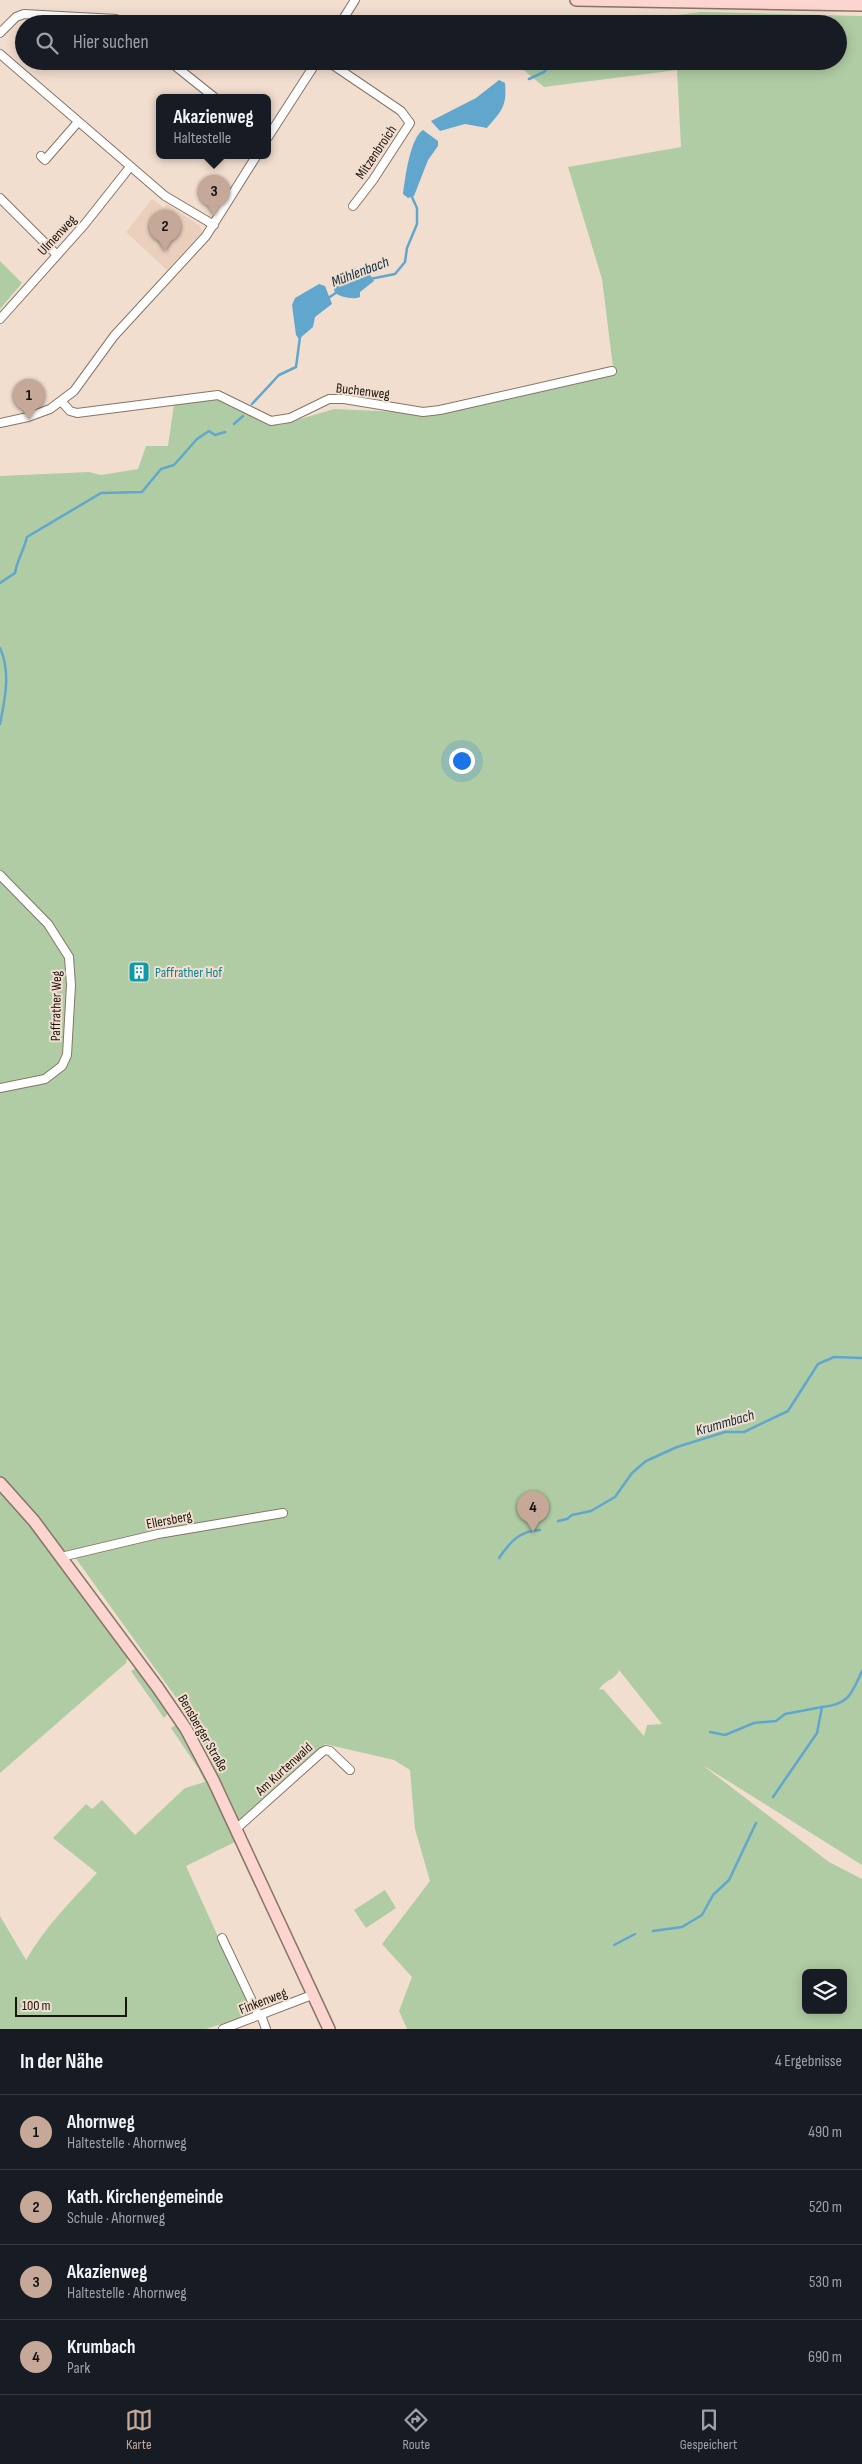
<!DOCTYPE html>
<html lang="de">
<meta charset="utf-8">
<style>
body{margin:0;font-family:"Sofia Sans Condensed",sans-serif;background:#242831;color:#f1f3f6}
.controls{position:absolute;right:15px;bottom:15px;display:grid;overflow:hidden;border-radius:8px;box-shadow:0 2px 12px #0003}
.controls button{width:45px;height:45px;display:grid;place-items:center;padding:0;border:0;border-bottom:1px solid #363941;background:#171b24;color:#f1f3f6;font:25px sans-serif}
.scale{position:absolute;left:15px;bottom:12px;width:112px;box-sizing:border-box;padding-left:5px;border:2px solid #1b150f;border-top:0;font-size:14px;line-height:18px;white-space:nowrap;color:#1b150f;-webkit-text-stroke:4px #f2decf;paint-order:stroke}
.you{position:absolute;left:461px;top:760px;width:18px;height:18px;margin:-12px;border:4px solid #fff;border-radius:50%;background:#1a73e8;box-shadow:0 0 0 8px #1a73e833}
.badge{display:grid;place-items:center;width:32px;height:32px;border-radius:50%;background:#c6a898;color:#111;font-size:16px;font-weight:700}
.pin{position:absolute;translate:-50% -41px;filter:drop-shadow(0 1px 2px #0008)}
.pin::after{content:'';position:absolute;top:26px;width:18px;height:15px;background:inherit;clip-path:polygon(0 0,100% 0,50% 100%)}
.popup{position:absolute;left:156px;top:94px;width:115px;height:65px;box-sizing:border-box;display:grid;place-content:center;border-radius:8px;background:#171b24;filter:drop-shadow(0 1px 4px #0005);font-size:16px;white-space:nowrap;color:#9ea1a6}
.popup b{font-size:19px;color:#f1f3f6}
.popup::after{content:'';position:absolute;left:50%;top:100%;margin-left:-10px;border:10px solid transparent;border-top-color:#171b24}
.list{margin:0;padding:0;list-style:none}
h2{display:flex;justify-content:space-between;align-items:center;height:65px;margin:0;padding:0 20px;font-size:21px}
h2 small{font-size:16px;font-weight:400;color:#9ea1a6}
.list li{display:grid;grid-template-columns:32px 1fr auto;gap:15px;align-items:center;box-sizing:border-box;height:75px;padding:0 20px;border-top:1px solid #363941}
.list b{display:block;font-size:19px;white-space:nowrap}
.list p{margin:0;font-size:16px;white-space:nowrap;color:#9ea1a6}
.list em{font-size:16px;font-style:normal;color:#9ea1a6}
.icon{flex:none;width:28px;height:28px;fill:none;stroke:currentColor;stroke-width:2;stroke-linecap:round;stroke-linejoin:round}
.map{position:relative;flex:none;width:862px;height:2029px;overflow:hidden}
.search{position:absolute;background:#171b24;box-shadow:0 2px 12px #0003;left:15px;right:15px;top:15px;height:55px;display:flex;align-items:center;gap:12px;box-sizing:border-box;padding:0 18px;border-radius:28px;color:#9ea1a6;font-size:19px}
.sheet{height:365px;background:#171b24}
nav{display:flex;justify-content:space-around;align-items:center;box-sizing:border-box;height:70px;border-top:1px solid #363941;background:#171b24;font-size:14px;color:#9ea1a6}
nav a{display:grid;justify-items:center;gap:2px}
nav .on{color:#c6a898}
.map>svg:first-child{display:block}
.built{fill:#eacfbc}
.green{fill:#afcca4;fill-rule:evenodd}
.water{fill:#61a7cd}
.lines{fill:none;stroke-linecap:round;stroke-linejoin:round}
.stream{stroke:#61a7cd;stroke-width:2.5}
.street-casing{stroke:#867568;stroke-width:10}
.secondary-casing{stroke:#867568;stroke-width:14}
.street{stroke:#fff;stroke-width:8}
.secondary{stroke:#fdd5d0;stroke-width:11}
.labels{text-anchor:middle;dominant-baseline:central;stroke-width:4;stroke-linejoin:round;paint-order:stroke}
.street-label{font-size:14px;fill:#1b150f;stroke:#f2decf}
.culture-label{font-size:14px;fill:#0d838f;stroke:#f2decf;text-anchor:start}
.water-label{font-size:15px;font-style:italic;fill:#0d2e3f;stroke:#f2decf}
</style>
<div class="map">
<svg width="862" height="2029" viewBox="0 0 862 2029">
<rect width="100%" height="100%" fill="#f2decf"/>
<polygon class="built" points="152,199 164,208 167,204 200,226 202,232 167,270 126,232"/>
<g class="green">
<path d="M701 12 862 16V1865L701 1764 829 1862 862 1879V2029H407L399 2011 412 1977 382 1944 430 1881 415 1829 410 1770 394 1760 325 1744 264 1807 241 1824 193 1721 74 1556 58 1559 128 1654 126 1663 0 1773V476L89 472 101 475 138 469 146 446H168L174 404 213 398 240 408 268 425H280L334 409 425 413 613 367 602 279 568 167 681 147 677 70 544 87 513 61H838V24H469L462 18 624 22ZM619 1670 662 1724 647 1725 644 1736 603 1689 599 1690C604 1680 617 1679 619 1670ZM806 1973H843V2010H806Z"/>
<polygon points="0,261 22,283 0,309"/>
<polygon points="136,1668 139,1669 169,1712 164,1718 131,1671"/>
<path d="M176 1725 181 1728 237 1841 186 1866 253 2014 206 2029H0V1916L26 1960C45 1927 71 1901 97 1873L53 1838 86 1804 92 1809 102 1800 135 1835 185 1788 205 1782 198 1768 171 1728Z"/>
<polygon points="385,1890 396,1908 366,1928 354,1910"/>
</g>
<g class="water">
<path d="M499 80 505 83C507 107 502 110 487 128L465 124 440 131 431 121 476 98Z"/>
<path d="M423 130 438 141V146L428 160 414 196 408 198 403 194C405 179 410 138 423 130Z"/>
<path d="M353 268 369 273 374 281 360 292V297C353 300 341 297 335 293L332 281 343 272 349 274Z"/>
<polygon points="319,284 325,286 332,304 315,317 313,327 299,339 296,335 292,305 295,298"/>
</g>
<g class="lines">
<g class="stream">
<polyline points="529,79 544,72 554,61"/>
<polyline points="370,279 395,274 405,262 407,248 417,224 417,208 411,195"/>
<polyline points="327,299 337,292"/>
<polyline points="252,404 279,375 296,367 300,337"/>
<polyline points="234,424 243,416"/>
<path d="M0 583 15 573C17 560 24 550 27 537L101 493 142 492 161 469 174 465 197 439 209 431 215 435 225 432"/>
<path d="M0 648C11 672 5 699 0 724"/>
<polyline points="558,1521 567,1519 572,1515 591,1511 615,1497 632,1473 646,1461 677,1447 725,1432 744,1432 788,1411 818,1364 834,1357 862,1358"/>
<path d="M499 1558C510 1542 519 1531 540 1530"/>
<polyline points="710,1732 725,1735 754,1723 776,1721 785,1714 822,1707"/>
<path d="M773 1797 817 1733 822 1707C849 1705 852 1693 862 1671"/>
<polyline points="653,1931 682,1927 702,1915 713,1895 729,1880 756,1823"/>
<polyline points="614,1945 635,1934"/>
</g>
<g class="street-casing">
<g id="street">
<polyline points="340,24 355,0"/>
<polyline points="0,33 16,17 24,14 116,19 123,24"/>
<polyline points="0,54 165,196 214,225"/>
<polyline points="169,61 214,97"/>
<polyline points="327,61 401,111 410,123 373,180 353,206"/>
<polyline points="268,137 317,61"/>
<polyline points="41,156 45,160 78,122"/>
<polyline points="0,198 56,254"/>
<polyline points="0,319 84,225 130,167"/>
<polyline points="62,402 70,411 77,413 218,395 271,421 290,418 329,399 344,399 423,412 440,410 612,371"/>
<polyline points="0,423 28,417 50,409 74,391 114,336 206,236 257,155"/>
<polyline points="0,875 48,924 69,957 71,985 67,1055 62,1066 45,1079 0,1088"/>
<polyline points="61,1557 158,1534 283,1513"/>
<polyline points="236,1829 322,1752 326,1750 330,1751 350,1770"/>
<polyline points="222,1938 259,2016"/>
<polyline points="261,2015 266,2029"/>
<polyline points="223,2029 312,1995"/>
</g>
</g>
<g class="secondary-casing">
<g id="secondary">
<polyline points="576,0 862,5"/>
<polyline points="0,1483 34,1521 158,1688 186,1729 213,1780 329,2029"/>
</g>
</g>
<use href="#street" class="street"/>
<use href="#secondary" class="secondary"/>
</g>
<defs>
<g id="building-square" transform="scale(1.125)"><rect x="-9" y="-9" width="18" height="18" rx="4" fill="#0f9aa8" stroke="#f2decf"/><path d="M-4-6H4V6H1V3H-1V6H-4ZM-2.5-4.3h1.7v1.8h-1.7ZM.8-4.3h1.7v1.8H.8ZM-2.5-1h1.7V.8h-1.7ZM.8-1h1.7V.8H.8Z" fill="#fff"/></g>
</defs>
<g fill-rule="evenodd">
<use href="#building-square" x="139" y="972"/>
</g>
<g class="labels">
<g class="street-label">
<text transform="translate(376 152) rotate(-56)">Mitzenbroich</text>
<text transform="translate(57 235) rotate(-47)">Ulmenweg</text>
<text transform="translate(363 391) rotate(7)">Buchenweg</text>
<text transform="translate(56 1006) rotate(-89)">Paffrather Weg</text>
<text transform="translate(169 1520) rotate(-11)">Ellersberg</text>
<text transform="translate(203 1733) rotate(60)">Bensberger Straße</text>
<text transform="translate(284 1769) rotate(-42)">Am Kurtenwald</text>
<text transform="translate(263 2001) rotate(-21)">Finkenweg</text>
</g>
<g class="culture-label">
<text x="155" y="972">Paffrather Hof</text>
</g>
<g class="water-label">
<text transform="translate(360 272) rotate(-21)">Mühlenbach</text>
<text transform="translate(725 1423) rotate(-16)">Krummbach</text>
</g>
</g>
</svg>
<div class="controls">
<button><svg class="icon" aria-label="layers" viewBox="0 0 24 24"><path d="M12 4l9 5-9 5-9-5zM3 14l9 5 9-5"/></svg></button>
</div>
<div class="scale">100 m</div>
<div class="you"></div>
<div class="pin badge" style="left:29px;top:420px">1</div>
<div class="pin badge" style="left:165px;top:251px">2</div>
<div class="pin badge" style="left:214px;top:216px">3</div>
<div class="popup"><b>Akazienweg</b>Haltestelle</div>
<div class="pin badge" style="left:533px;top:1532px">4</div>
<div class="search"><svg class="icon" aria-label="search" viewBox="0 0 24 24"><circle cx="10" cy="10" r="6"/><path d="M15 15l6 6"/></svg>Hier suchen</div>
</div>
<section class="sheet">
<h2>In der Nähe<small>4 Ergebnisse</small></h2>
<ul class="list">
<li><span class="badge">1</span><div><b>Ahornweg</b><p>Haltestelle · Ahornweg</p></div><em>490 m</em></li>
<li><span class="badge">2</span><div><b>Kath. Kirchengemeinde</b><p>Schule · Ahornweg</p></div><em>520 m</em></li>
<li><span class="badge">3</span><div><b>Akazienweg</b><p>Haltestelle · Ahornweg</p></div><em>530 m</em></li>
<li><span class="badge">4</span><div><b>Krumbach</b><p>Park</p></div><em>690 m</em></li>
</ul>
</section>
<nav>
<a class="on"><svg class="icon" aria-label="map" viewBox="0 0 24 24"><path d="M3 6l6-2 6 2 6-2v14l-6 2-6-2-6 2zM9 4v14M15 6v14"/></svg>Karte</a>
<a><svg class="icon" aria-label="directions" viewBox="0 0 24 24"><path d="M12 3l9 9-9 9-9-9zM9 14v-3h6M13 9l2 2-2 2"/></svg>Route</a>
<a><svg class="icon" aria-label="saved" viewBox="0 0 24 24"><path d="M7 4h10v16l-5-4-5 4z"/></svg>Gespeichert</a>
</nav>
